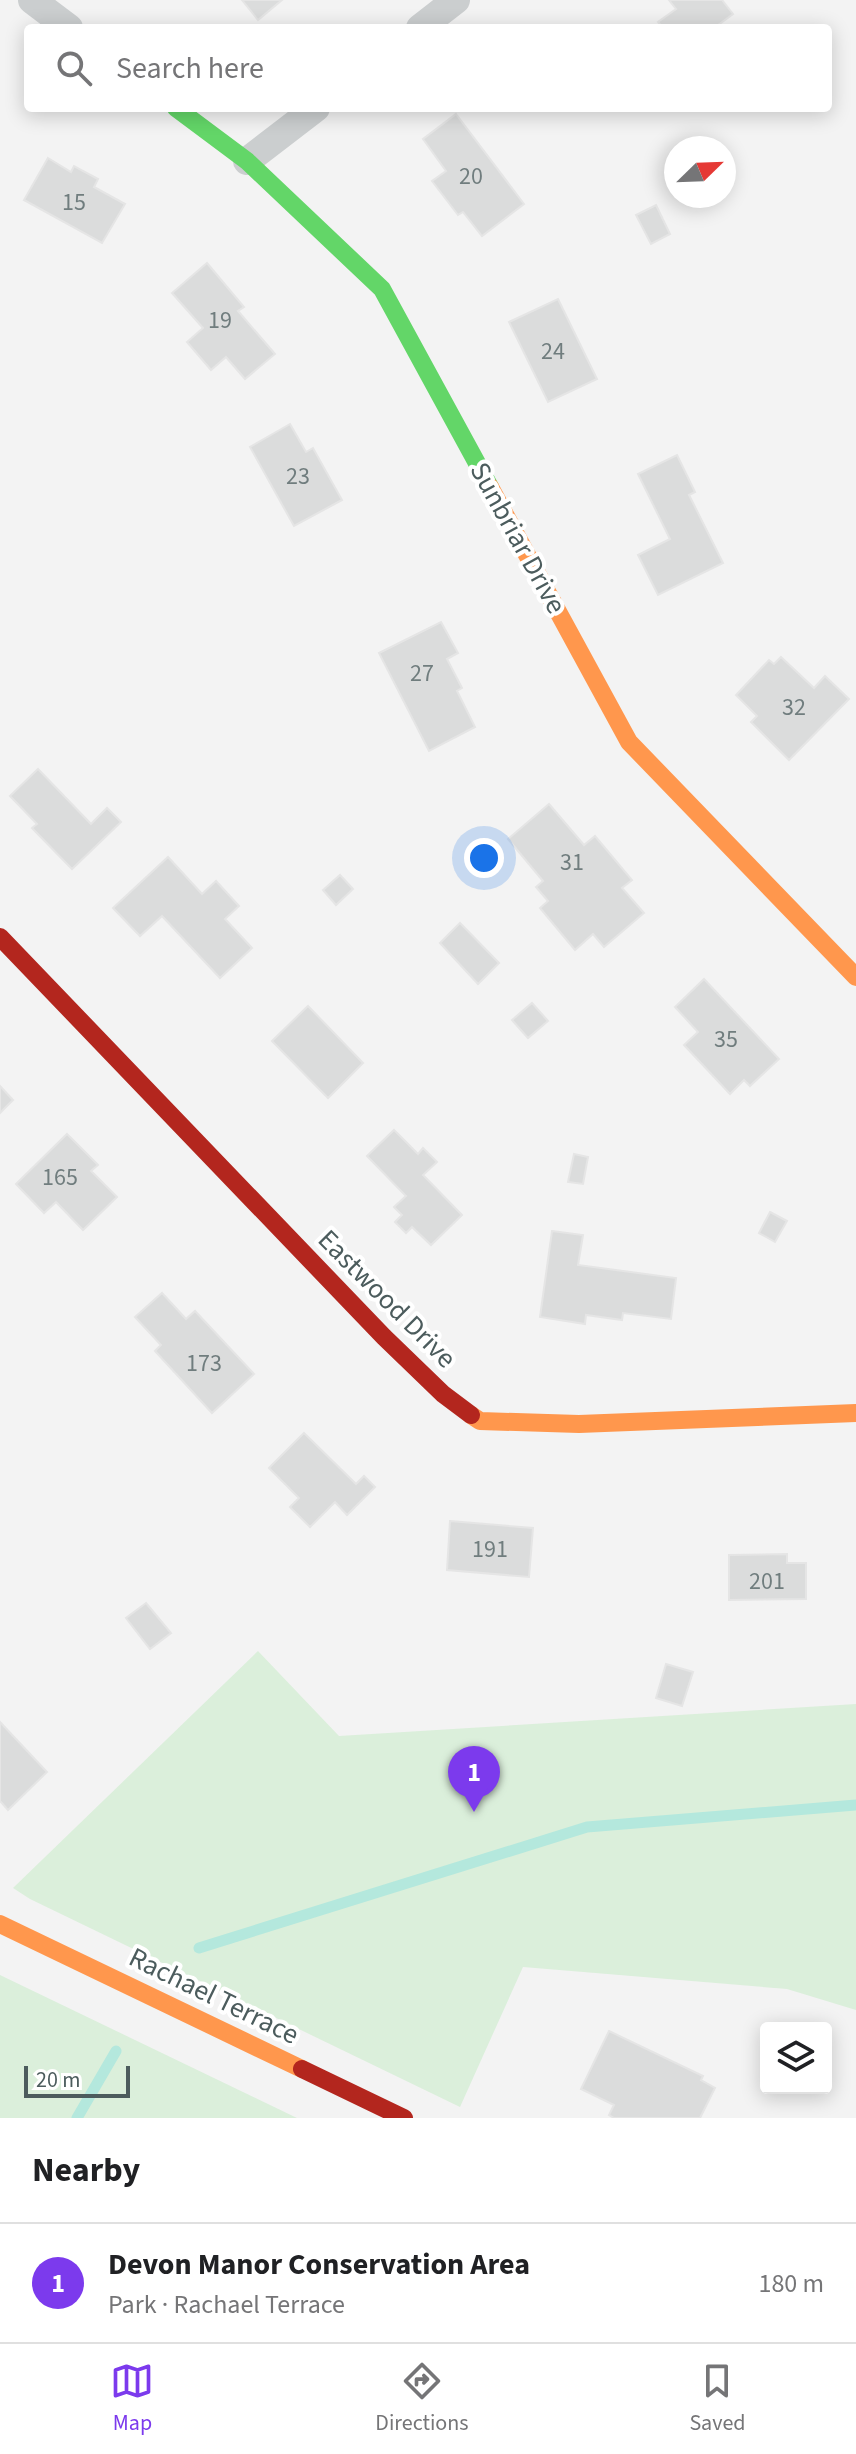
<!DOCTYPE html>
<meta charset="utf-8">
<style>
body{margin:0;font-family:"Source Sans 3",sans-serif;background:#f6f6f6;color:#202124}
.controls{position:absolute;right:24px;bottom:24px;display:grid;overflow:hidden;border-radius:8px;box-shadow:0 4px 20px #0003}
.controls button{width:72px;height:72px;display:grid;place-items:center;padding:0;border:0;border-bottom:2px solid #e0e0e0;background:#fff;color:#202124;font:40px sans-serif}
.compass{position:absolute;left:664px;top:136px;width:72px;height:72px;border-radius:50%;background:#fff;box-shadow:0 4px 20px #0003;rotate:67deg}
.scale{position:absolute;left:24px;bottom:20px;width:106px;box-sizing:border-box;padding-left:8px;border:4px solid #4c5c5d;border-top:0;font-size:22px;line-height:28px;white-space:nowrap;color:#4c5c5d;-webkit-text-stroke:6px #fff;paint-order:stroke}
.you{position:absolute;left:484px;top:858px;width:28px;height:28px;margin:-20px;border:6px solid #fff;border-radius:50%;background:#1a73e8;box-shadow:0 0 0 12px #1a73e833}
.badge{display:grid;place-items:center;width:52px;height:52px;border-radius:50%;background:#7c3aed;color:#fff;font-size:26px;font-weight:700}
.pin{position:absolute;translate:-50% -66px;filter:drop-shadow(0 2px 4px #0008)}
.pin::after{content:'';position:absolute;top:42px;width:28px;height:24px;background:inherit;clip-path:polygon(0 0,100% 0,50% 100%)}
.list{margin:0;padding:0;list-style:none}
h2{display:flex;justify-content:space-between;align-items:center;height:104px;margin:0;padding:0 32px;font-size:34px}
h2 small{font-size:26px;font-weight:400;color:#757577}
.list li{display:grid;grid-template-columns:52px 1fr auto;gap:24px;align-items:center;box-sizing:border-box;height:120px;padding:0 32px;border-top:2px solid #e0e0e0}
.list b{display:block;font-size:30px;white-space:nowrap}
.list p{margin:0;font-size:26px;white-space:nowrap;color:#757577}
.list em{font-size:26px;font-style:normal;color:#757577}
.icon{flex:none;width:44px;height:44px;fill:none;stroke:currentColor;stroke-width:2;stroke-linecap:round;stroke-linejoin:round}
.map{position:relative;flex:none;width:856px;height:2118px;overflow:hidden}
.search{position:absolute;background:#fff;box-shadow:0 4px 20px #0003;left:24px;right:24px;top:24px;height:88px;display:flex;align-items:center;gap:20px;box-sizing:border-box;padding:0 28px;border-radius:8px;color:#757577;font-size:30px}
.sheet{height:224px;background:#fff}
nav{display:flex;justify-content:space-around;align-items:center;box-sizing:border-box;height:112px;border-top:2px solid #e0e0e0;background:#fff;font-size:22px;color:#757577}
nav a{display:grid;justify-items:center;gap:4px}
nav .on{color:#7c3aed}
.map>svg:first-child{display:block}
.green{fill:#dbefdb}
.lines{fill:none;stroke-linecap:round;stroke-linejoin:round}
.stream{stroke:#b4e8dd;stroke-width:11}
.building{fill:#dbdcdc;stroke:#e5e5e5;stroke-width:2}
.street{stroke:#cbcecf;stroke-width:28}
.fast{stroke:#63d668;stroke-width:18}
.slow{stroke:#ff974d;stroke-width:18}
.jam{stroke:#b3261e;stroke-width:18}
.labels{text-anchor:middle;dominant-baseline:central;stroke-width:8;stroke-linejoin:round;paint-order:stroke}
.number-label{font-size:24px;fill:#707d7e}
.street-label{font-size:28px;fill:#4c5c5d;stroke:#fff}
</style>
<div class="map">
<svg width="856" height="2118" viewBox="0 0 856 2118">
<rect width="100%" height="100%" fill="#f3f3f3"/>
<g class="green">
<polygon points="258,1651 339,1736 856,1704 856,2010 787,1989 523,1967 460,2107 30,1899 13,1888"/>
<polygon points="0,1975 297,2118 0,2118"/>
</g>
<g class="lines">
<g class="stream">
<polyline points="199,1948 587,1827 856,1805"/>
<polyline points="77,2118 116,2051"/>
</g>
</g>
<g class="building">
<polygon points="242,0 282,0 258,20"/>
<polygon points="669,0 722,0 733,14 714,28 663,28 658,22 676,9"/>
<polygon points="456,114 524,204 482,236 463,212 458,215 432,181 446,171 423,139"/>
<polygon points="48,158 71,172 74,166 98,179 94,187 125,204 102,243 24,200"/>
<polygon points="656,205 670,234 651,244 636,215"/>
<polygon points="207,263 244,307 238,311 275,354 245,379 226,357 211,370 187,342 203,328 172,293"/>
<polygon points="558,299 597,379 548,402 509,322"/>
<polygon points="290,424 306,452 313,448 342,500 294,526 250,447"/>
<polygon points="677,455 695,492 689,495 723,563 658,595 638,555 670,539 638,474"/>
<polygon points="441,622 458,653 447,659 462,688 457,691 475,727 429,751 379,653"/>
<polygon points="781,657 814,688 825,676 849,699 789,760 751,722 757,716 736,695 769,660 774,664"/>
<polygon points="38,769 91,824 107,808 121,822 72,869 32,828 37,824 10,796"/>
<polygon points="549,804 584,845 595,836 632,880 622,888 644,913 604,947 593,934 575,950 540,908 548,901 536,887 543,881 508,839"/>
<polygon points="168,857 202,894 216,881 239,906 225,919 252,948 220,978 162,916 140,936 113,908"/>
<polygon points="340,875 353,889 336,905 323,890"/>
<polygon points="460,923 499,963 478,984 440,943"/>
<polygon points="704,979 779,1059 750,1086 744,1080 730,1094 684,1045 698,1032 675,1007"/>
<polygon points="532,1003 548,1021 528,1038 512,1020"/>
<polygon points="308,1006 363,1063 328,1098 272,1041"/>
<polygon points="0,1086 13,1100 0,1113"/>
<polygon points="394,1130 418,1154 423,1148 437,1162 423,1175 462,1215 431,1245 412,1227 406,1233 395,1222 402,1215 394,1207 406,1196 367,1156"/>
<polygon points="67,1134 98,1165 91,1171 117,1197 83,1230 56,1202 44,1213 16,1184"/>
<polygon points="574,1154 588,1157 583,1184 568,1182"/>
<polygon points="770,1212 787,1221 775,1242 759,1233"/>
<polygon points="552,1231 583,1235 578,1265 676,1278 671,1319 623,1313 622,1320 586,1315 585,1324 540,1317"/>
<polygon points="162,1293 186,1319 195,1311 254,1374 212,1413 155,1351 161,1345 135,1317"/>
<polygon points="304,1433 356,1484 364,1476 375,1487 347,1515 335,1502 310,1527 290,1507 299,1498 269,1468"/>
<polygon points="450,1521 533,1528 529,1577 447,1570"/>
<polygon points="787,1554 787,1563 806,1563 806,1599 729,1600 729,1555"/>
<polygon points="146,1603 171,1633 150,1649 126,1618"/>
<polygon points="666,1664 693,1672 682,1706 656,1698"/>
<polygon points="0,1722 47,1772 8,1810 0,1801"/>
<polygon points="609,2031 703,2076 701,2080 715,2088 700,2118 614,2118 609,2115 614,2105 581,2089"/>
</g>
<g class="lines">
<g class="street">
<polyline points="32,0 69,28"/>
<polyline points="420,28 456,0"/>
<polyline points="247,161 316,108"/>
</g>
<polyline class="fast" points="176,108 247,161 382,289 490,487"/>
<g class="slow">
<polyline points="490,487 629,742 856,977"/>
<polyline points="471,1415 480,1421 579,1424 856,1413"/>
<polyline points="0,1924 302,2069"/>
</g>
<g class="jam">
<polyline points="0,937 384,1337 443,1394 471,1415"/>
<polyline points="302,2069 404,2118"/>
</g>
</g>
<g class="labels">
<g class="number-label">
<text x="471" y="176">20</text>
<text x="74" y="202">15</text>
<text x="220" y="320">19</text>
<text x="553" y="351">24</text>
<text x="298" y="476">23</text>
<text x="422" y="673">27</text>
<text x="794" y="707">32</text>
<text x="572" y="862">31</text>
<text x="726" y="1039">35</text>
<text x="60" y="1177">165</text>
<text x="204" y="1363">173</text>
<text x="490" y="1549">191</text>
<text x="767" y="1581">201</text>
</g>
<g class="street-label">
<text transform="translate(518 538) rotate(61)">Sunbriar Drive</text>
<text transform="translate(387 1299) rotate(45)">Eastwood Drive</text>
<text transform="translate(214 1996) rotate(26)">Rachael Terrace</text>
</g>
</g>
</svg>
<div class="controls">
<button><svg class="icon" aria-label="layers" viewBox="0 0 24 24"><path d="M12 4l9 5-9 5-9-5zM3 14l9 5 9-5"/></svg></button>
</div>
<svg class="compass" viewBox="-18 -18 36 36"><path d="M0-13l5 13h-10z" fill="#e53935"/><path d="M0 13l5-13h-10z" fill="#757577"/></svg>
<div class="scale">20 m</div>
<div class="you"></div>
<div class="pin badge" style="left:474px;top:1812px">1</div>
<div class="search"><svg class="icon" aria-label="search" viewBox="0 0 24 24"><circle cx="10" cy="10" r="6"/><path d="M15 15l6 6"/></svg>Search here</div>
</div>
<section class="sheet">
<h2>Nearby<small></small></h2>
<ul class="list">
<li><span class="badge">1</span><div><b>Devon Manor Conservation Area</b><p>Park · Rachael Terrace</p></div><em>180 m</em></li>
</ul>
</section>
<nav>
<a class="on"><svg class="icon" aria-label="map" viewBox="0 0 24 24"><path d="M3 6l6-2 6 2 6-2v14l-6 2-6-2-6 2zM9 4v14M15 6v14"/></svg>Map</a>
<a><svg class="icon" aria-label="directions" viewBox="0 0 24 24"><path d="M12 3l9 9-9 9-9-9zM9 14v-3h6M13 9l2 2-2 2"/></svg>Directions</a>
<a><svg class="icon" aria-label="saved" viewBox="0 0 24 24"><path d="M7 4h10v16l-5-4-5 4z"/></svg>Saved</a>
</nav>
